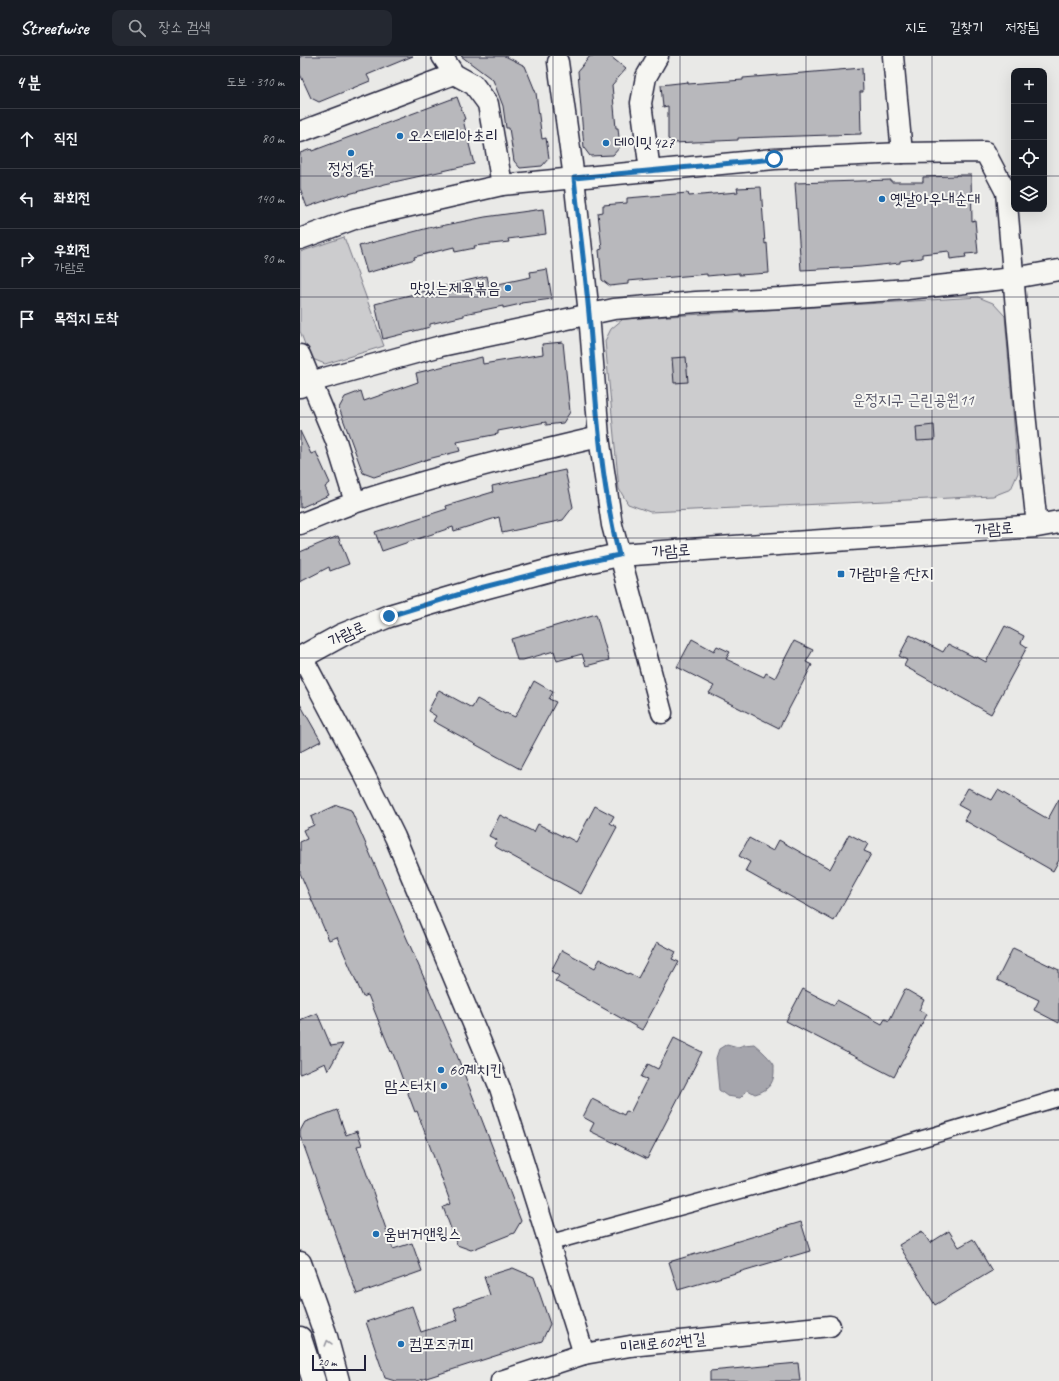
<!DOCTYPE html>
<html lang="ko">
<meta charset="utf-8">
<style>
body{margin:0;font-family:Caveat,"Poor Story",sans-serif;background:#242831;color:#f1f3f6}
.controls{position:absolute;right:12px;top:12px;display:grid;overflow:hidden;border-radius:8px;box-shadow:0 4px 16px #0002}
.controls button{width:36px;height:36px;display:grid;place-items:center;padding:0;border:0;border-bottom:1px solid #363941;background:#171b24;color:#f1f3f6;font:20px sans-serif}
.scale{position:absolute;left:12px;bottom:10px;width:54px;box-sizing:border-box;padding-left:4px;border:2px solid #22223b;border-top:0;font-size:11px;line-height:14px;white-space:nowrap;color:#22223b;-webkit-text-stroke:3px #f6f6f2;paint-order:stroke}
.stop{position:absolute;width:12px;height:12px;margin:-9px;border:3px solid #1f6fb2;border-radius:50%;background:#fff}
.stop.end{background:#1f6fb2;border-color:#fff;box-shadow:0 1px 4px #0008}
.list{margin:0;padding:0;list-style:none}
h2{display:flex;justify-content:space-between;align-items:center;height:52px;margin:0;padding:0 16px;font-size:17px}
h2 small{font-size:13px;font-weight:400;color:#9ea1a6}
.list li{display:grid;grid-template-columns:26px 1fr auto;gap:12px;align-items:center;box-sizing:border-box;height:60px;padding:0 16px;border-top:1px solid #363941}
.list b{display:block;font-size:15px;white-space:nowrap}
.list p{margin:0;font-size:13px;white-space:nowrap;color:#9ea1a6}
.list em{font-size:13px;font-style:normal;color:#9ea1a6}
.icon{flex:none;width:22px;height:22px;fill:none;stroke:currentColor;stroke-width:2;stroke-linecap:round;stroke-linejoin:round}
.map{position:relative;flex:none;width:759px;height:1325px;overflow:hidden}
header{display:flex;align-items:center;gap:24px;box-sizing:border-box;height:56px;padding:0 20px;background:#171b24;border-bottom:1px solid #363941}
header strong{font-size:19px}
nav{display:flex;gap:22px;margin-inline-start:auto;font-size:14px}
.search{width:280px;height:36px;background:#242831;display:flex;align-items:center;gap:10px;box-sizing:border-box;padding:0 14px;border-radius:8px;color:#9ea1a6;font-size:15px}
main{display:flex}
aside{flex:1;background:#171b24}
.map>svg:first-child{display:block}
.green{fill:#ccccce;stroke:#777784}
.water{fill:#a5a5ac;stroke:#71717f}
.building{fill:#b8b8bc;stroke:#22223b}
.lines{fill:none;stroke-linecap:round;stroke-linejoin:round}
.pedestrian-casing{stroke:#22223b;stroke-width:18}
.minor-casing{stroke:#22223b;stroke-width:23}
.tertiary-casing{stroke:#22223b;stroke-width:25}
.pedestrian{stroke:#f6f6f2;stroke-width:15}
.minor{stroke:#f6f6f2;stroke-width:20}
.tertiary{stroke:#f6f6f2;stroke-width:22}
.oneway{stroke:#9797a0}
.route{stroke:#1f6fb2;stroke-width:5}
.grid{fill:none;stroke:#22223b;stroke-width:1;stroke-opacity:0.55}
.poi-dot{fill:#1f6fb2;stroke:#f6f6f2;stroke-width:1.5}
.labels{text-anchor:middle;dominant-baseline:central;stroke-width:4;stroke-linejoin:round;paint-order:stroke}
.poi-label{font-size:16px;fill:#22223b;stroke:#f6f6f2;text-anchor:start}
.park-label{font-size:16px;fill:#555567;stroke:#f6f6f2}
.street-label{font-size:16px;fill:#22223b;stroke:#f6f6f2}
</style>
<header>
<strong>Streetwise</strong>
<div class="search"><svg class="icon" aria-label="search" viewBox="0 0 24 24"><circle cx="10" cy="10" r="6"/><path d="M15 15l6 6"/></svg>장소 검색</div>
<nav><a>지도</a><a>길찾기</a><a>저장됨</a></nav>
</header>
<main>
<aside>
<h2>4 분<small>도보 · 310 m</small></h2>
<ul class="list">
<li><svg class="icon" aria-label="ahead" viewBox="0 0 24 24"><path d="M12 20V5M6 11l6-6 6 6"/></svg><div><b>직진</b></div><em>80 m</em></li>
<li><svg class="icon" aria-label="left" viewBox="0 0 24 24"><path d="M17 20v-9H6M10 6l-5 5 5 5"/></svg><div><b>좌회전</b></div><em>140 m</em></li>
<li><svg class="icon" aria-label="right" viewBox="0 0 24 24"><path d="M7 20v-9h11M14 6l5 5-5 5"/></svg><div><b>우회전</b><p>가람로</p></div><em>90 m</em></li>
<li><svg class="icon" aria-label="arrive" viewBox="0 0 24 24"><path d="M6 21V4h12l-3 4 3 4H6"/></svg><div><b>목적지 도착</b></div></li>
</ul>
</aside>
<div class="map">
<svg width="759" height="1325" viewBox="0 0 759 1325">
<rect width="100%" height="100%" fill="#e9e9e7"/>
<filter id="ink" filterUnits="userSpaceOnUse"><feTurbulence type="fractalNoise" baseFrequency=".025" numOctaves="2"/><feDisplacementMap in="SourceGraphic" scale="8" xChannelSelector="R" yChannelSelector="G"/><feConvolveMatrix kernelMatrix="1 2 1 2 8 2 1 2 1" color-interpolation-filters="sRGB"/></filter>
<g filter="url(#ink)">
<g class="green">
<polygon points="44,181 84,290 25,308 10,302 0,275 0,196"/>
<polygon points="678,241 693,247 705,260 718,417 711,433 693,440 350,456 328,448 319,433 305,285 311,273 323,263"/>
</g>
<path class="water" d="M427 988 438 991 444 989 454 988C459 992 472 1004 474 1009 474 1011 474 1014 474 1016 474 1029 466 1035 455 1038L448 1034 440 1042 427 1040 419 1034 416 1002 419 993Z"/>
<g class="building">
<polygon points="0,0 113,0 67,19 70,25 19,46 11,42 0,18"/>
<polygon points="161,0 205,0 225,10 236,37 242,83 246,82 249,102 242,110 220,112 214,105 209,72 206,72 203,50 193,24"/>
<polygon points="290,0 310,0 326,13 312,29 316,72 318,72 320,91 313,99 290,100 284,92 278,15"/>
<polygon points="562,12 563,36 560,36 561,78 438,82 438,84 374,87 368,83 368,50 363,51 361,29 388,26 388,28 443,24 443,22"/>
<polygon points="157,41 165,63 163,64 174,108 85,128 45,139 44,138 7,151 0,132 0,97 11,93 12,95"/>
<polygon points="656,119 671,119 672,165 675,164 678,197 665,198 666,201 650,203 649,195 622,198 622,202 600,205 600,207 561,211 501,214 495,127 591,124 591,126 623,126 623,121 656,120"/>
<polygon points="461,131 465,188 467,187 469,217 439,219 439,217 407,220 407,218 328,225 328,228 310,230 302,224 299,194 302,193 298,157 303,156 303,149 327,147 327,142 388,137 389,140 438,136 437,132"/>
<polygon points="243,153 246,178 208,183 209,186 174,190 175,192 155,196 154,191 114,201 115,203 67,217 59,190 136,170 136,171 185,161"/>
<polygon points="247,213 252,243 221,247 221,248 203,252 203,250 164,258 164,260 130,268 130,271 83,283 75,248 156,227 187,220 189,230 231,221 230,216"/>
<polygon points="263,286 270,356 263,367 246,369 246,366 198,375 198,378 157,386 160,395 128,403 74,421 63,417 39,352 45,341 61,335 64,345 118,326 116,317 182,301 183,308 243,298 242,288"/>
<polygon points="386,301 388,326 374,327 372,302"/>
<polygon points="634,369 635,384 617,385 616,371"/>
<polygon points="0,375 11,398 16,396 30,427 25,431 29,439 0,452"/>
<polygon points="265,414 273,451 263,464 202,477 199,461 154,475 153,471 82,495 75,476 147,453 146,450 193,436 192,430"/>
<polygon points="38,480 49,508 30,515 29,511 0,526 0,496"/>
<polygon points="296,558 309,604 286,610 282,598 257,605 254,595 223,604 217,604 211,583"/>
<polygon points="705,570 724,580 721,587 727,591 691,658 604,610 607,604 599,600 610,579 643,596 648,588 676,602 677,601 686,606"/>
<polygon points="392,583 414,595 417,590 430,596 426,603 464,621 466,617 475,622 494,585 513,594 506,606 512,609 479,672 409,637 414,630 377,611"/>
<polygon points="234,625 253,636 249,643 256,646 220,713 133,665 136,660 128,655 139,634 172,652 177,643 205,658 206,657 215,661"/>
<polygon points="0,648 21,685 0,696"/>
<polygon points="668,732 692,744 698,734 748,763 759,743 759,804 753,815 664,764 669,755 658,749"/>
<polygon points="37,749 51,754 151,984 221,1165 214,1177 171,1194 157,1189 143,1151 151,1148 117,1055 115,1056 92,995 91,996 68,939 63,941 37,881 29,884 0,817 0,786 7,783 3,774 14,769 11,761"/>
<polygon points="295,750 314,760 310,767 317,771 281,838 194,790 197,784 189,780 200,759 234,776 238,768 266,782 267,781 276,786"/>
<polygon points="549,778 568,788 564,795 571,798 534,865 445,815 450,806 439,800 449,782 473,795 479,784 530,813"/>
<polygon points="357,886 376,896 372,903 379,906 342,974 255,925 259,920 251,915 262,894 295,912 300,903 328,918 329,917 338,922"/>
<polygon points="713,892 759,914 759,967 734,954 739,944 697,924"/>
<polygon points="503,933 534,949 537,944 582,968 585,963 589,965 605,933 624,944 619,954 627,958 594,1021 486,965"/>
<polygon points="17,957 31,990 43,988 28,1015 25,1007 0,1018 0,964"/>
<polygon points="374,982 402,996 347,1103 290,1075 294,1067 283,1061 292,1043 324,1059 326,1055 330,1057 347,1023 341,1021 348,1008 358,1013"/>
<polygon points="37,1054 46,1079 57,1075 62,1089 57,1090 93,1193 112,1187 122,1215 57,1238 0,1079 0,1075 5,1066"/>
<polygon points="501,1166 510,1195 378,1234 369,1206"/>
<polygon points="622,1175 630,1187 649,1175 659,1191 673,1183 692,1215 635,1249 599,1189"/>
<polygon points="213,1212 234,1221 250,1268 242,1285 117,1325 95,1325 85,1322 66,1266 112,1250 121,1276 158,1264 154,1252 190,1239 184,1221"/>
<polygon points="498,1307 500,1325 410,1325 410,1315"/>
</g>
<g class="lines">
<g class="pedestrian-casing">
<polyline id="pedestrian" points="249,1187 534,1109 759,1042"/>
</g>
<g class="minor-casing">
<g id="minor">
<polyline points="142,0 154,18 174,29 188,48 202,129"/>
<polyline points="593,0 602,97"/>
<polyline points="258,6 274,122 289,258 299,381 312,469 362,657"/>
<polyline points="0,76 154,18"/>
<polyline points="350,115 341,47 346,21 358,0"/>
<polyline points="0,183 54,163 202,129 474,103 602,97 685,96 706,136 725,357 737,470"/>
<polyline points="0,299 36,385 55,446"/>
<polyline points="0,331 10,326 141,290 314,253 396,246 482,242 608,233 714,222 759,214"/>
<path d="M0 468C19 461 38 452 57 446 136 420 217 400 299 381"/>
<polyline points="2,601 64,718 95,781 200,1032 284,1298"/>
<polyline points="201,1325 284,1298 330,1290 530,1270"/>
</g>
</g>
<g class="tertiary-casing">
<g id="tertiary">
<polyline points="0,602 42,579 89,560 180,533 254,513 319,499 737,470 759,466"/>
<polyline points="0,1207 25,1277 38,1325"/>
<polyline points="0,1282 14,1325"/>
</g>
</g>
<use href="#pedestrian" class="pedestrian"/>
<use href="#minor" class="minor"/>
<use href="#tertiary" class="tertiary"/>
</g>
<defs><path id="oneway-chevron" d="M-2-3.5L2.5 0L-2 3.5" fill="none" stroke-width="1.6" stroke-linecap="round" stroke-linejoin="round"/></defs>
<use class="oneway" href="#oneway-chevron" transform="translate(28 1287) rotate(-106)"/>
</g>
<g class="lines" filter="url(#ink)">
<path class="route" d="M89 560 180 532 254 513 319 499C299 420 296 339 289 258 285 213 279 168 274 122L474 103"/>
</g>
<path class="grid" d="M126 0V1325M253 0V1325M380 0V1325M506 0V1325M632 0V1325M0 120H714M744 120H759M0 241H759M0 361H759M0 482H759M0 602H759M0 723H759M0 843H759M0 964H759M0 1084H759M0 1205H759"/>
<g class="poi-dot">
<circle cx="100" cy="80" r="4"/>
<circle cx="306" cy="87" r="4"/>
<circle cx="51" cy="97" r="4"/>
<circle cx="582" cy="143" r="4"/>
<circle cx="208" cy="232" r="4"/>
<rect x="537" y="514" width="8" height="8" rx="2"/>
<circle cx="141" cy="1014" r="4"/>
<circle cx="144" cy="1030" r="4"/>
<circle cx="76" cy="1178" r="4"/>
<circle cx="101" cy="1288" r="4"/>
</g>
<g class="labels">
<g class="poi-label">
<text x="108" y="80">오스테리아초리</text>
<text x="314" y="87">데이밋427</text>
<text x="51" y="113" text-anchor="middle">정성1닭</text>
<text x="590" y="143">옛날아우내순대</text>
<text x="200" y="232" text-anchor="end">맛있는제육볶음</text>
<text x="549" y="518">가람마을1단지</text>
<text x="149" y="1014">60계치킨</text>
<text x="136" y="1030" text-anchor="end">맘스터치</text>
<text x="84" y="1178">움버거앤윙스</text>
<text x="109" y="1288">컴포즈커피</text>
</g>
<g class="park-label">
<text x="613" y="344">운정지구 근린공원11</text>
</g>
<g class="street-label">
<text transform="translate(694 473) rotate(-4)">가람로</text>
<text transform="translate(371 495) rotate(-4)">가람로</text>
<text transform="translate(47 578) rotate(-25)">가람로</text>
<text transform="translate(363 1287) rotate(-6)">미래로602번길</text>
</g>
</g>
</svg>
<div class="controls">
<button>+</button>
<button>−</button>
<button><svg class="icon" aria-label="locate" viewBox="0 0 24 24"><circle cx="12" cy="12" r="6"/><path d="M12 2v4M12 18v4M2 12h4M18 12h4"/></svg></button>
<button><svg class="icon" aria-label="layers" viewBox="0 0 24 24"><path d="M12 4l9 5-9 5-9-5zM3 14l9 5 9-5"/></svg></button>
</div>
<div class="scale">20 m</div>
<div class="stop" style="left:474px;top:103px"></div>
<div class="stop end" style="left:89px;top:560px"></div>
</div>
</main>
